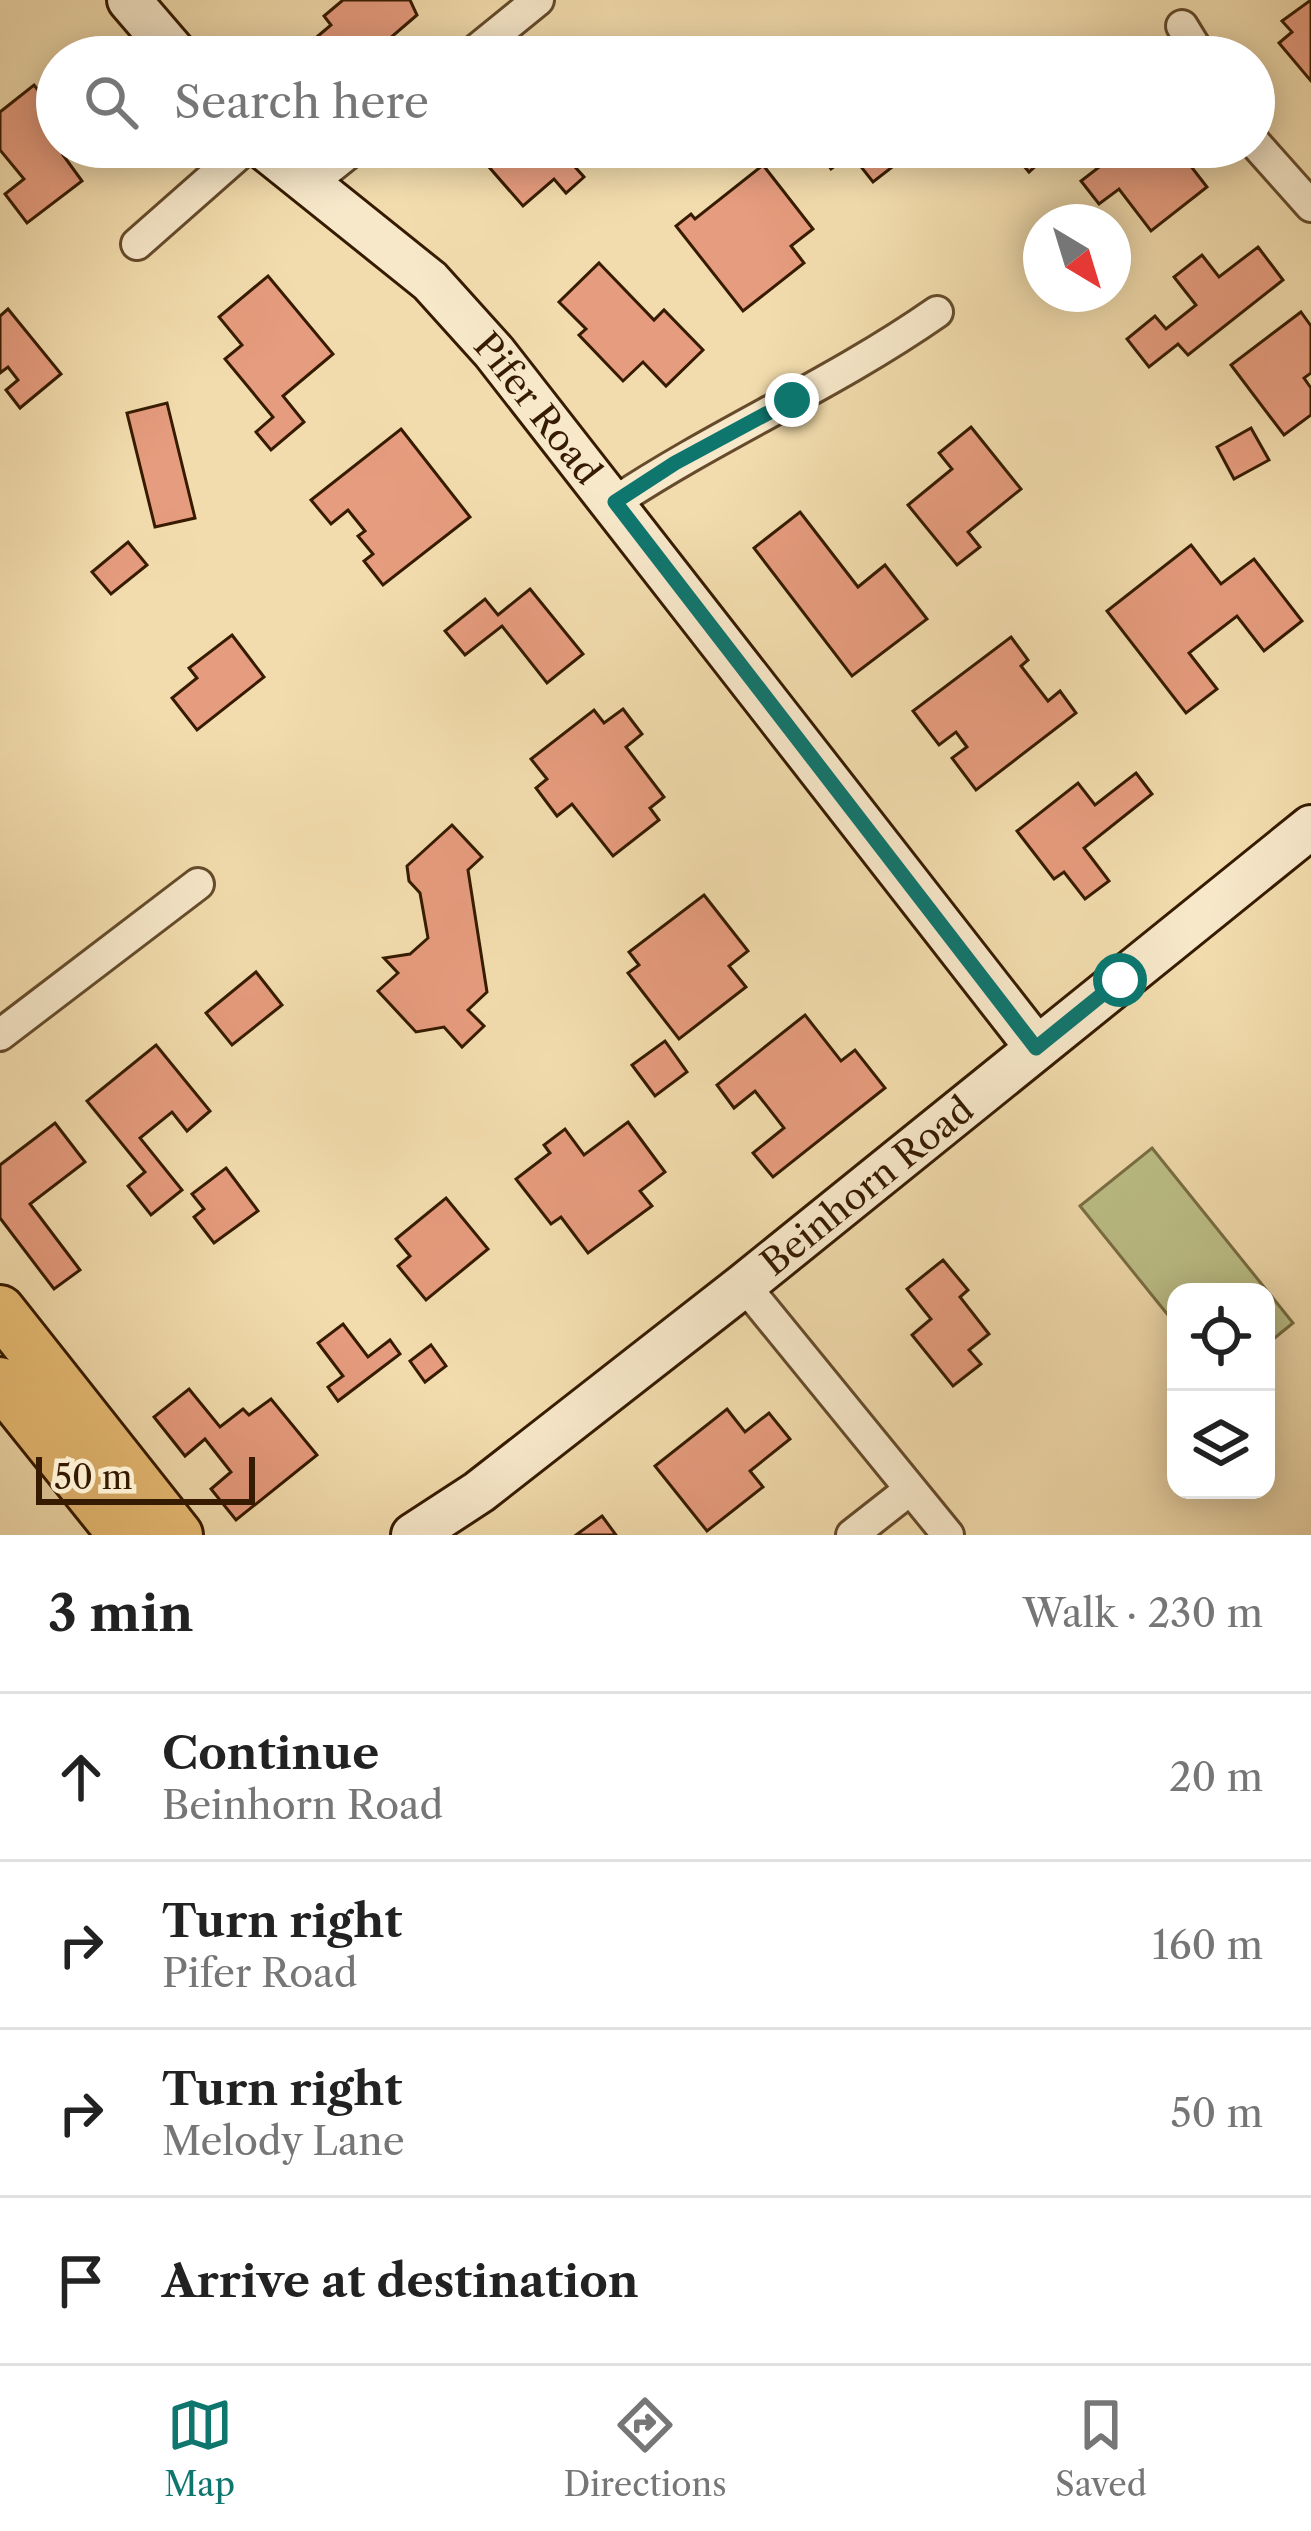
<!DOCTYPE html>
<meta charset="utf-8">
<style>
body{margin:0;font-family:"Libre Caslon Text",serif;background:#f6f6f6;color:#222}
.controls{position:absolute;right:36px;bottom:36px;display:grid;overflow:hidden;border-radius:24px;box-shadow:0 6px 30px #0003}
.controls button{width:108px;height:108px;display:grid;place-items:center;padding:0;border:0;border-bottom:3px solid #e0e0e0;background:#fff;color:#222;font:60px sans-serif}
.compass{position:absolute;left:1023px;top:204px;width:108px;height:108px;border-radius:50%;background:#fff;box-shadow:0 6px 30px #0003;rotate:142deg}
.scale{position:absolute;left:36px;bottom:30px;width:219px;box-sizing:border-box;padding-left:12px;border:6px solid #361b00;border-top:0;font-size:33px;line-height:42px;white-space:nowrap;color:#361b00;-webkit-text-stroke:9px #f7e8ca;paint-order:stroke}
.stop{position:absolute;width:36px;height:36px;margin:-27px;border:9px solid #0f766e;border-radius:50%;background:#fff}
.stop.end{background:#0f766e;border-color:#fff;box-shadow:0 3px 12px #0008}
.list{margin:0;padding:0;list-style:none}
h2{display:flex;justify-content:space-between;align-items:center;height:156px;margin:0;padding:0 48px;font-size:51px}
h2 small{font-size:39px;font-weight:400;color:#767676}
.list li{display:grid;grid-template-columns:78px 1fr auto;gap:36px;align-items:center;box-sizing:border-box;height:168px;padding:0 48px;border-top:3px solid #e0e0e0}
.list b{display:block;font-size:45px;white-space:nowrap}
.list p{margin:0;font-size:39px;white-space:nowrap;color:#767676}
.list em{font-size:39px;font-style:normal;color:#767676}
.icon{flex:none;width:66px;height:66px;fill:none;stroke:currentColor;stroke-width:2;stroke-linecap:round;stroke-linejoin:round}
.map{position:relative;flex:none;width:1311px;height:1535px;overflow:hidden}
.search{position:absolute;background:#fff;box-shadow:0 6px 30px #0003;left:36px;right:36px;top:36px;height:132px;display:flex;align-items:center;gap:30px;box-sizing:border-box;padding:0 42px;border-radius:66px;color:#767676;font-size:45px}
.sheet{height:828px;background:#fff}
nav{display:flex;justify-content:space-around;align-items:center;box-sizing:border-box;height:168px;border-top:3px solid #e0e0e0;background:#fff;font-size:33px;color:#767676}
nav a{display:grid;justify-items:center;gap:6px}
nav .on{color:#0f766e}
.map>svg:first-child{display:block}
.green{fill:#bdc088;stroke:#7a6e44;stroke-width:3}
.building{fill:#e69c7e;stroke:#361b00;stroke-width:3}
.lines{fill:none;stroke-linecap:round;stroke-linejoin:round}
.street-casing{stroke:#654b2b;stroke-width:36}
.secondary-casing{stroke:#361b00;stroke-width:48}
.primary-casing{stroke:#361b00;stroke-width:54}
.street{stroke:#f7e8ca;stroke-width:30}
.secondary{stroke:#f7e8ca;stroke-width:42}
.primary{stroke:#e9be76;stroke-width:48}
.route{stroke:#0f766e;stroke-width:15}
.labels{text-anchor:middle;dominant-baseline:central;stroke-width:9;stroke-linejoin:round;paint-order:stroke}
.street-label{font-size:36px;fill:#361b00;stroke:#f7e8ca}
</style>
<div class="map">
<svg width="1311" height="1535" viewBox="0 0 1311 1535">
<rect width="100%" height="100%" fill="#f2dcad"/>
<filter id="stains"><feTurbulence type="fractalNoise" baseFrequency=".00167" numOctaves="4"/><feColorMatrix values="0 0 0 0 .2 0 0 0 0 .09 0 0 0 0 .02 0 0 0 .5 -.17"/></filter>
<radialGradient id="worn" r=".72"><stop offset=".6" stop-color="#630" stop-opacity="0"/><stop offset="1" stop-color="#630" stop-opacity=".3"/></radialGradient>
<polygon class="green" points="1152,1148 1293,1323 1266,1345 1266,1292 1176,1292 1176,1325 1080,1206"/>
<g class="building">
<polygon points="343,0 410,0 417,15 382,45 385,50 377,57 336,57 318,36 331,25 324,16"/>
<polygon points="1311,0 1311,81 1279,43 1292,32 1282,21"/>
<polygon points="34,85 57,114 57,147 73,147 63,155 82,181 27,223 5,194 24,179 0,150 0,112"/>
<polygon points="479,147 557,147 584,177 566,193 554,179 523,206 475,151"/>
<polygon points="815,147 918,147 873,182 851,154 831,169"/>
<polygon points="1032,147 1077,147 1060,162 1051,152 1029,172 1018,159"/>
<polygon points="1125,147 1176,147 1207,187 1151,231 1119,189 1099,204 1081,181"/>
<polygon points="763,165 813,229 791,246 804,263 743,311 676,226 691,214 695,219"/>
<polygon points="1258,247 1283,280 1188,355 1178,344 1149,367 1127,339 1155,316 1166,329 1196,305 1174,277 1202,255 1219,277"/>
<polygon points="599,263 654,320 664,310 703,350 666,386 643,362 623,381 579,335 586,329 559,302"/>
<polygon points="268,276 333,354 283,396 304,422 271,450 256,432 273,417 225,359 242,345 219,317"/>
<polygon points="8,309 61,374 20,408 6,390 18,380 8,367 0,373 0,316"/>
<polygon points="1301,312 1311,326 1311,373 1304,378 1311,388 1311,415 1284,435 1231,365"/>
<polygon points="167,403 195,518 155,527 127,413"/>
<polygon points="971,427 1021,489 968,532 980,547 957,565 908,505 952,469 939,453"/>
<polygon points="1251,428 1269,460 1234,479 1217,447"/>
<polygon points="401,429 470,517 383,585 364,561 373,554 358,536 365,531 348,510 331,524 311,500"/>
<polygon points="800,512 858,587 885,565 927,619 852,676 754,548"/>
<polygon points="128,542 147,565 111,594 92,572"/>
<polygon points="1191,545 1221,584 1254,559 1302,621 1264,651 1237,616 1189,653 1217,689 1186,713 1107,611"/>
<polygon points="530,589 583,654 547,683 502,626 465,655 445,631 485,599 498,615"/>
<polygon points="232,635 264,677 197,730 172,698 197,678 189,668"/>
<polygon points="1011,637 1028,660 1021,666 1048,701 1060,691 1076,713 976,790 952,758 967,747 956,732 939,745 913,711"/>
<polygon points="623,709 642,734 626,747 664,797 650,808 659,820 613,856 572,804 557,816 536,788 547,779 531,759 594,710 604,723"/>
<polygon points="1136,773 1152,794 1084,848 1109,881 1085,899 1064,872 1054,879 1017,831 1078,783 1095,805"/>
<polygon points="452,825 482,857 468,870 487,992 468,1010 484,1026 462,1047 444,1027 416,1032 378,991 398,973 384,958 410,954 428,938 420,893 409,881 407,866"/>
<polygon points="704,895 748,951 729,966 746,987 679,1039 628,973 639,965 629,952"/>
<polygon points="256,972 282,1005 232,1045 206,1013"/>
<polygon points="805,1015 841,1061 855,1050 885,1088 773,1177 753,1153 784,1128 755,1091 734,1108 717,1085"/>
<polygon points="665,1041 687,1072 655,1096 632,1065"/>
<polygon points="156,1045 210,1111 187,1131 172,1112 140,1138 182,1190 151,1215 128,1186 145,1172 87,1101"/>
<polygon points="628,1122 665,1172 640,1191 652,1206 588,1253 561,1217 551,1224 516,1179 550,1153 544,1145 565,1129 584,1155"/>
<polygon points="55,1123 85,1162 30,1204 80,1270 54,1289 0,1218 0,1165"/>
<polygon points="226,1168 258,1211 214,1243 194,1217 204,1209 192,1194"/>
<polygon points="446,1198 488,1249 426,1300 398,1266 410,1256 396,1239"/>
<polygon points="943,1260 968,1290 960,1297 989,1334 969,1350 981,1364 953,1386 912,1335 931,1319 907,1289"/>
<polygon points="343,1324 368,1357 390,1340 400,1354 338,1401 328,1387 343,1376 318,1343"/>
<polygon points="431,1345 446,1366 425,1382 410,1361"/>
<polygon points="189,1389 220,1427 243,1409 249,1415 271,1399 317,1455 236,1520 211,1489 231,1472 205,1439 185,1456 154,1417"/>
<polygon points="727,1409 745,1432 769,1413 790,1439 750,1471 763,1487 707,1531 655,1466"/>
<polygon points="602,1516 616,1535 576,1535"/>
</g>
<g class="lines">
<g class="street-casing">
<g id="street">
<polyline points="1182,26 1201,57"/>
<polyline points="468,57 538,0"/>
<polyline points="1254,142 1311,206"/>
<polyline points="306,187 356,147"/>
<polyline points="137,244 247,147"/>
<path d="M615 502C719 433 834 384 937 312"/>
<polyline points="0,1035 198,884"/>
<polyline points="744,1285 948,1535"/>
<polyline points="852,1535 908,1491"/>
</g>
</g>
<g class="secondary-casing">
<g id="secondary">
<polyline points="129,0 178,57"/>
<path id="s1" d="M263 147 430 281 494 352 1037 1048"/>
<path id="s2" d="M413 1535 479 1492 744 1285 1311 827"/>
</g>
</g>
<g class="primary-casing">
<g id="primary">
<polyline points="0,1310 178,1535"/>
<polyline points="0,1382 123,1535"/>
</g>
</g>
<use href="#street" class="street"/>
<use href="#secondary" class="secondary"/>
<use href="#primary" class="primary"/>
</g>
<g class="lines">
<polyline class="route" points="792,400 675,463 615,502 1036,1048 1120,980"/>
</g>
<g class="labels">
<g class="street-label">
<text stroke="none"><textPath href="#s1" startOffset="381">Pifer Road</textPath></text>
<text stroke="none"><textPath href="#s2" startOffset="573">Beinhorn Road</textPath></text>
</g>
</g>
<rect width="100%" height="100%" filter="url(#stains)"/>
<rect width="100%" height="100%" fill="url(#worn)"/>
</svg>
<div class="controls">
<button><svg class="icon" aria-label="locate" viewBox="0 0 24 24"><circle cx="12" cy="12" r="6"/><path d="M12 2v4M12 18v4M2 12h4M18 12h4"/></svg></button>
<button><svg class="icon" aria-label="layers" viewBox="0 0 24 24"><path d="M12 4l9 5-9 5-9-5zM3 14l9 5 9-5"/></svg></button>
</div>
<svg class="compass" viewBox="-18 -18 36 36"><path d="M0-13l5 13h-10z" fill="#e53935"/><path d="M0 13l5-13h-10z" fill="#767676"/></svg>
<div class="scale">50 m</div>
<div class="stop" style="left:1120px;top:980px"></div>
<div class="stop end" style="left:792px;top:400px"></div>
<div class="search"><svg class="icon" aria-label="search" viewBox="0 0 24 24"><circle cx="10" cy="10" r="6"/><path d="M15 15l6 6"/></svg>Search here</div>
</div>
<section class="sheet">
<h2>3 min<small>Walk · 230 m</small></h2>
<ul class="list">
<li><svg class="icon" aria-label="ahead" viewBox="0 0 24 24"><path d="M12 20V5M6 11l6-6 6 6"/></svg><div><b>Continue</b><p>Beinhorn Road</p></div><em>20 m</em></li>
<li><svg class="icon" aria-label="right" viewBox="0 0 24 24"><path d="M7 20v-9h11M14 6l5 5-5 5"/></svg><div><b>Turn right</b><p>Pifer Road</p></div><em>160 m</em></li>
<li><svg class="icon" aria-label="right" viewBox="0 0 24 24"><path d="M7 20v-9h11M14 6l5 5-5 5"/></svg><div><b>Turn right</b><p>Melody Lane</p></div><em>50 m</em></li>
<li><svg class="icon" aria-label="arrive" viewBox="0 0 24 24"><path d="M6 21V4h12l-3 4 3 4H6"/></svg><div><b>Arrive at destination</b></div></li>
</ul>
</section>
<nav>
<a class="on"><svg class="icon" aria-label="map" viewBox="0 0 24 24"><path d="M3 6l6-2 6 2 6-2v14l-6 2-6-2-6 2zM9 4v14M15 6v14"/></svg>Map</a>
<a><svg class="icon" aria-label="directions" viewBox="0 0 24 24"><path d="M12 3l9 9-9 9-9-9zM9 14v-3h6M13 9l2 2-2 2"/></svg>Directions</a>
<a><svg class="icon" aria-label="saved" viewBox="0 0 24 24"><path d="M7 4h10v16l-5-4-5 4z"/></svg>Saved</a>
</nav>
